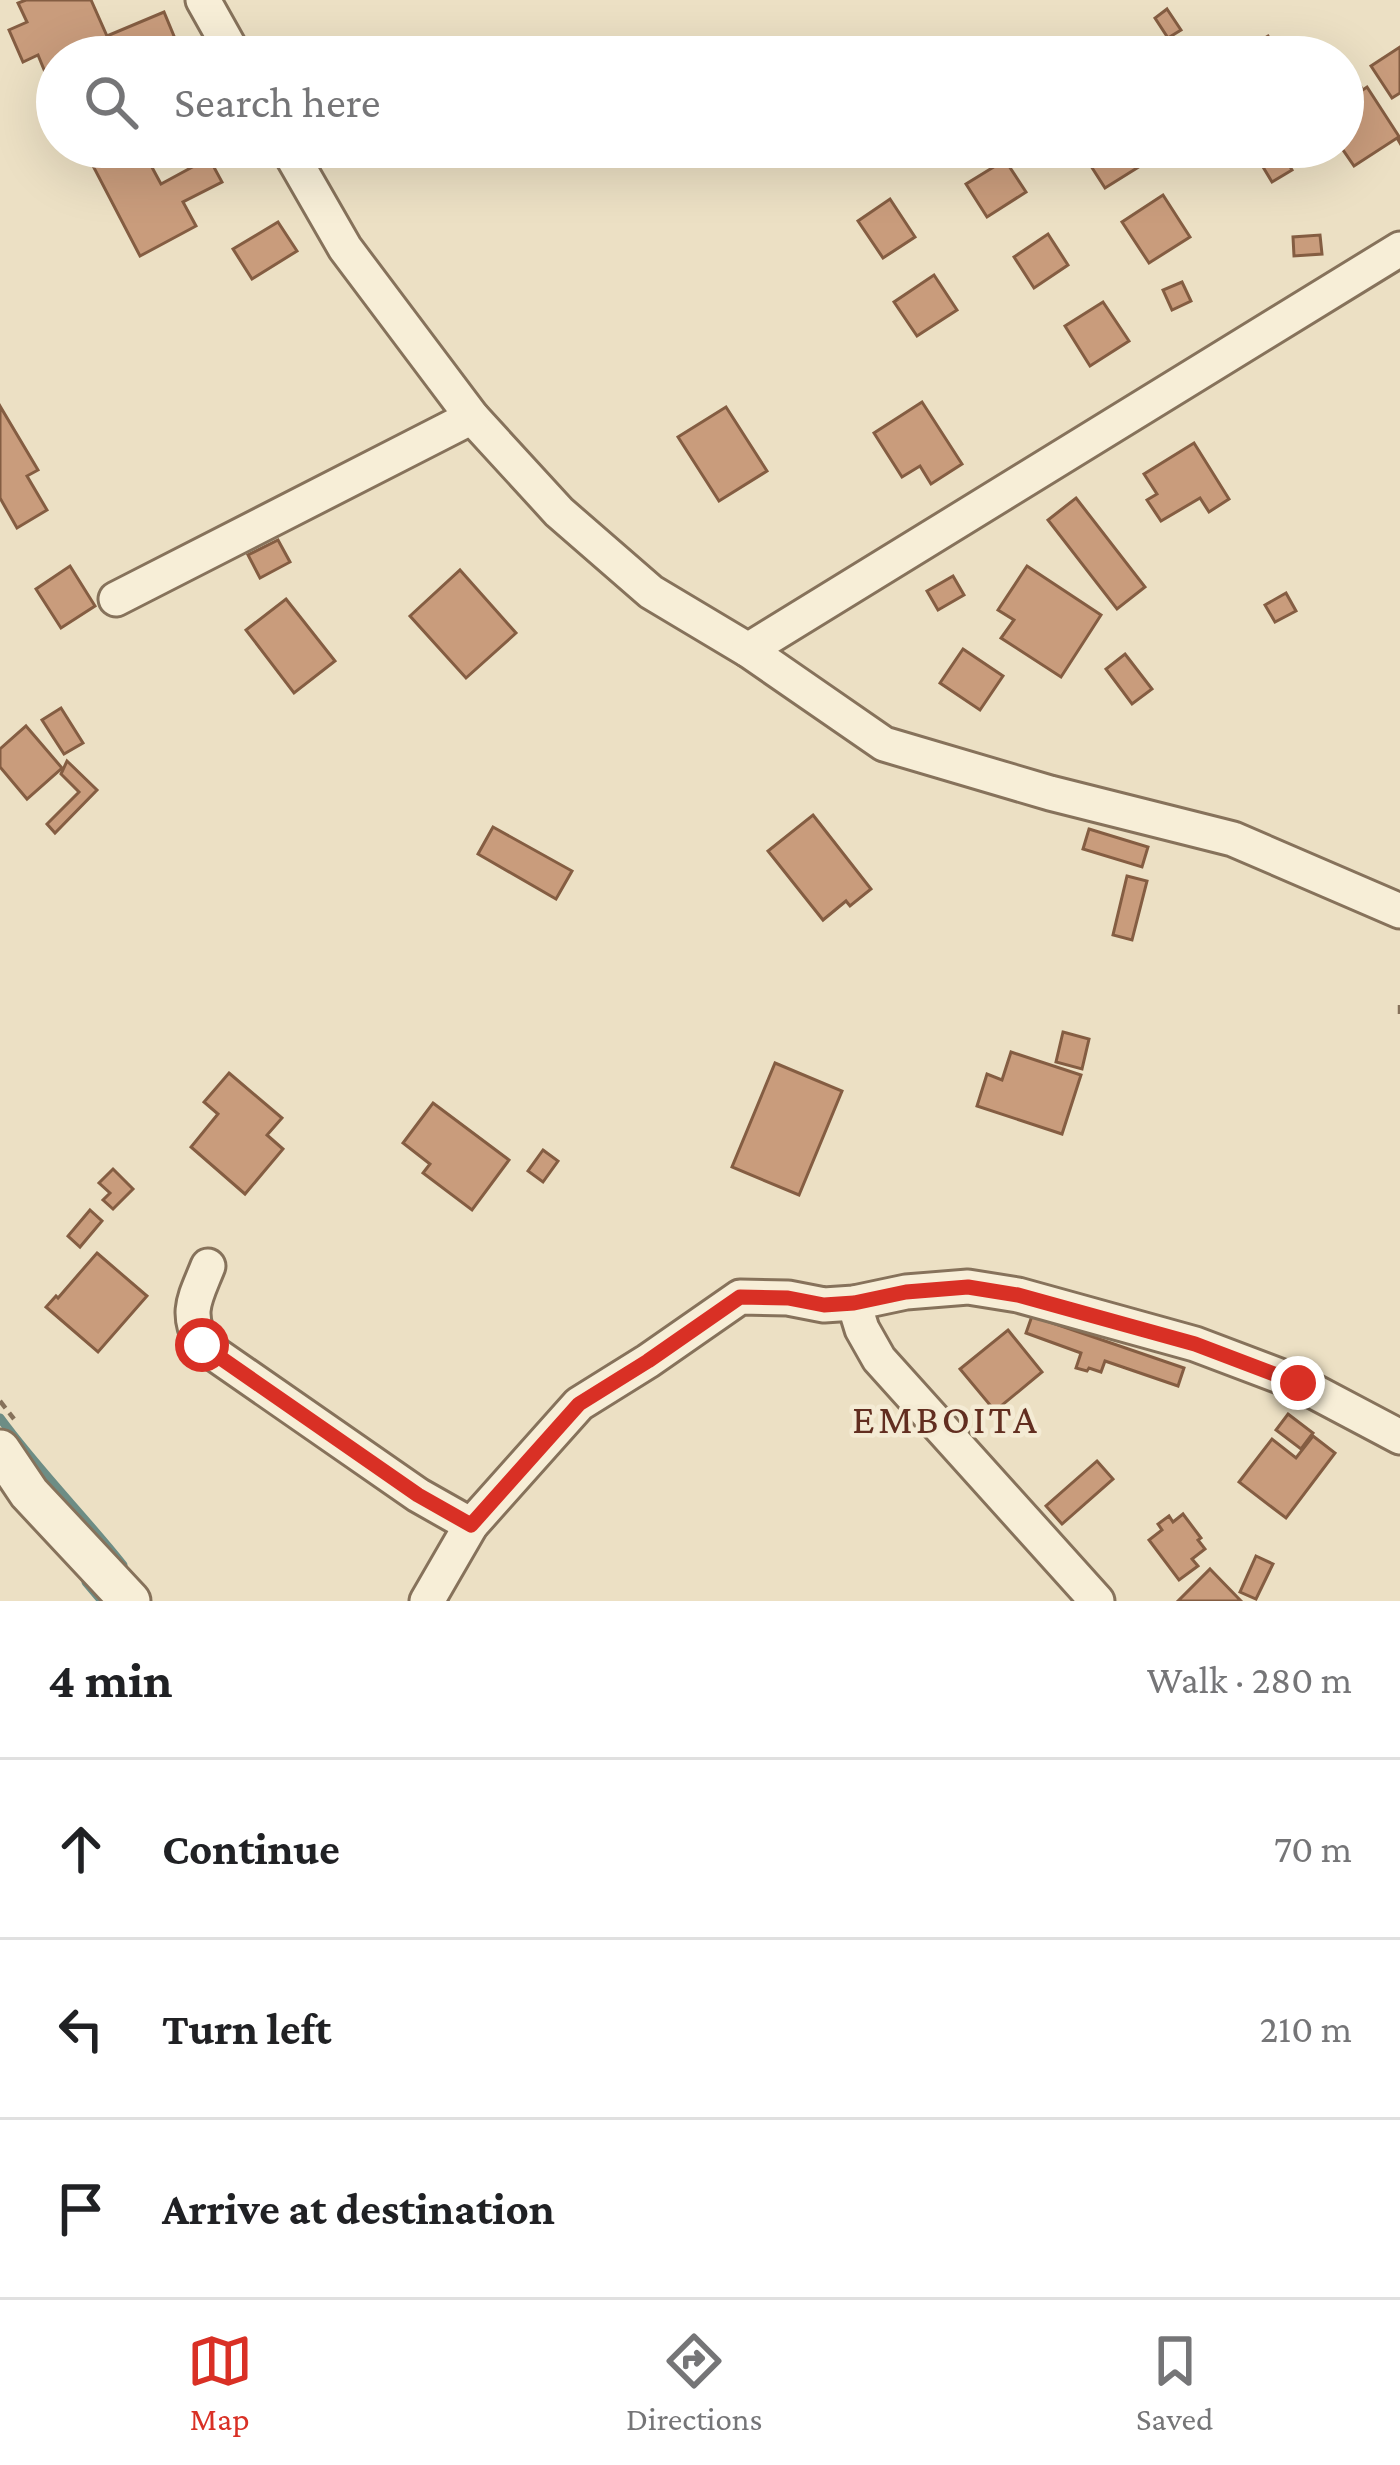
<!DOCTYPE html>
<meta charset="utf-8">
<style>
body{margin:0;font-family:"Crimson Pro",serif;background:#f6f6f6;color:#202124}
.stop{position:absolute;width:36px;height:36px;margin:-27px;border:9px solid #d93025;border-radius:50%;background:#fff}
.stop.end{background:#d93025;border-color:#fff;box-shadow:0 3px 12px #0008}
.list{margin:0;padding:0;list-style:none}
h2{display:flex;justify-content:space-between;align-items:center;height:156px;margin:0;padding:0 48px;font-size:51px}
h2 small{font-size:39px;font-weight:400;color:#757577}
.list li{display:grid;grid-template-columns:78px 1fr auto;gap:36px;align-items:center;box-sizing:border-box;height:180px;padding:0 48px;border-top:3px solid #e0e0e0}
.list b{display:block;font-size:45px;white-space:nowrap}
.list em{font-size:39px;font-style:normal;color:#757577}
.icon{flex:none;width:66px;height:66px;fill:none;stroke:currentColor;stroke-width:2;stroke-linecap:round;stroke-linejoin:round}
.map{position:relative;flex:none;width:1400px;height:1601px;overflow:hidden}
.search{position:absolute;background:#fff;box-shadow:0 12px 48px #0002;left:36px;right:36px;top:36px;height:132px;display:flex;align-items:center;gap:30px;box-sizing:border-box;padding:0 42px;border-radius:66px;color:#757577;font-size:45px}
.sheet{height:696px;background:#fff}
nav{display:flex;justify-content:space-around;align-items:center;box-sizing:border-box;height:168px;border-top:3px solid #e0e0e0;background:#fff;font-size:33px;color:#757577}
nav a{display:grid;justify-items:center;gap:6px}
nav .on{color:#d93025}
.map>svg:first-child{display:block}
.lines{fill:none;stroke-linecap:round;stroke-linejoin:round}
.stream{stroke:#6d8d85;stroke-width:9}
.building{fill:#c99c7c;stroke:#845d42;stroke-width:3}
.minor-casing{stroke:#86725b;stroke-width:39}
.tertiary-casing{stroke:#86725b;stroke-width:45}
.path{stroke:#86725b;stroke-width:4.5;stroke-dasharray:9 6;stroke-linecap:butt}
.minor{stroke:#f7eed7;stroke-width:33}
.tertiary{stroke:#f7eed7;stroke-width:39}
.route{stroke:#d93025;stroke-width:15}
.labels{text-anchor:middle;dominant-baseline:central;stroke-width:9;stroke-linejoin:round;paint-order:stroke}
.quarter-label{font-size:42px;letter-spacing:3px;fill:#622e20;stroke:#f4ebd4}
</style>
<div class="map">
<svg width="1400" height="1601" viewBox="0 0 1400 1601">
<rect width="100%" height="100%" fill="#ece0c4"/>
<g class="lines">
<g class="stream">
<path d="M0 1418C38 1470 83 1515 123 1565"/>
<polyline points="86,1582 102,1601"/>
</g>
</g>
<g class="building">
<polygon points="26,0 91,0 107,36 164,12 181,53 172,57 99,57 96,49 79,57 57,57 57,67 45,72 38,55 23,62 9,30 27,22 18,3"/>
<polygon points="1167,9 1181,30 1168,38 1155,18"/>
<polygon points="1268,36 1280,57 1234,57"/>
<polygon points="1092,38 1105,57 1063,57"/>
<polygon points="1400,47 1400,93 1392,98 1371,66"/>
<polygon points="1343,61 1361,87 1343,99"/>
<polygon points="1367,87 1400,138 1400,143 1397,138 1354,166 1341,147 1343,103"/>
<polygon points="124,147 141,147 161,184 209,158 222,182 183,202 196,226 140,256 92,164"/>
<polygon points="1083,147 1135,147 1145,163 1105,188 1080,149"/>
<polygon points="1280,150 1292,170 1272,182 1260,162"/>
<polygon points="1005,160 1026,192 987,217 966,184"/>
<polygon points="1163,195 1190,237 1149,263 1122,222"/>
<polygon points="890,199 915,237 883,258 858,221"/>
<polygon points="278,222 297,251 252,279 233,249"/>
<polygon points="1048,234 1068,265 1034,288 1014,257"/>
<polygon points="1320,235 1322,254 1294,256 1293,237"/>
<polygon points="934,275 957,310 917,336 894,302"/>
<polygon points="1182,282 1191,301 1172,310 1163,290"/>
<polygon points="1103,302 1129,341 1090,366 1065,326"/>
<polygon points="922,402 962,464 931,484 920,466 902,477 874,433"/>
<polygon points="0,406 38,470 27,476 47,510 17,528 0,498"/>
<polygon points="726,407 767,471 719,501 678,437"/>
<polygon points="1194,443 1229,499 1209,512 1200,498 1161,521 1147,500 1157,494 1144,474"/>
<polygon points="1076,498 1145,587 1117,609 1048,520"/>
<polygon points="278,540 290,562 260,578 248,555"/>
<polygon points="70,566 95,606 61,628 36,589"/>
<polygon points="1027,566 1101,615 1061,677 1001,638 1014,620 998,610"/>
<polygon points="460,570 516,633 466,678 410,616"/>
<polygon points="953,576 964,595 938,610 927,591"/>
<polygon points="1286,593 1296,611 1275,622 1265,605"/>
<polygon points="286,599 335,661 294,693 246,630"/>
<polygon points="963,649 1003,676 980,710 940,683"/>
<polygon points="1125,654 1152,689 1132,704 1106,669"/>
<polygon points="61,708 83,743 64,754 42,720"/>
<polygon points="26,726 62,768 27,799 0,767 0,749"/>
<polygon points="67,761 97,790 55,833 47,824 79,792 61,774"/>
<polygon points="813,815 871,889 850,906 846,901 823,920 768,851"/>
<polygon points="493,827 572,871 556,899 478,854"/>
<polygon points="1089,829 1148,847 1142,867 1083,849"/>
<polygon points="1127,876 1147,881 1132,940 1113,935"/>
<polygon points="1063,1032 1089,1039 1082,1069 1056,1062"/>
<polygon points="1011,1052 1081,1075 1062,1134 977,1106 987,1074 1002,1080"/>
<polygon points="775,1063 842,1091 799,1195 732,1167"/>
<polygon points="229,1073 282,1118 267,1135 283,1149 245,1194 191,1147 218,1114 204,1102"/>
<polygon points="433,1103 509,1160 472,1210 423,1173 430,1164 403,1143"/>
<polygon points="543,1150 558,1161 543,1182 528,1171"/>
<polygon points="113,1169 133,1189 113,1209 103,1200 110,1193 99,1183"/>
<polygon points="90,1210 102,1221 80,1247 68,1236"/>
<polygon points="97,1253 147,1296 98,1352 46,1307 56,1296 58,1298"/>
<polygon points="1032,1316 1184,1368 1178,1386 1105,1361 1101,1372 1089,1368 1087,1371 1076,1368 1081,1353 1026,1333"/>
<polygon points="1008,1330 1042,1372 995,1411 960,1369"/>
<polygon points="1288,1414 1313,1433 1301,1449 1276,1430"/>
<polygon points="1313,1436 1335,1453 1286,1518 1239,1482 1272,1439 1296,1458"/>
<polygon points="1097,1461 1113,1479 1062,1524 1046,1506"/>
<polygon points="1183,1514 1201,1538 1198,1540 1205,1549 1192,1559 1198,1566 1179,1580 1149,1540 1162,1530 1158,1524 1169,1516 1173,1522"/>
<polygon points="1256,1556 1273,1564 1256,1599 1240,1592"/>
<polygon points="1210,1569 1241,1601 1178,1601"/>
</g>
<g class="lines">
<g class="minor-casing">
<g id="minor">
<polyline points="203,0 235,57"/>
<polyline points="287,147 345,248 472,417 559,512 651,592 748,650 884,744 1050,793 1233,839 1400,911"/>
<polyline points="116,599 472,417"/>
<polyline points="748,650 1400,249"/>
<path d="M208 1266C195 1299 185 1311 202 1345L418 1495 471 1525"/>
<polyline points="854,1303 862,1329 879,1359 1097,1601"/>
<polyline points="427,1601 471,1525 579,1404 648,1361 740,1297 788,1298 824,1305 854,1303 906,1292 968,1287 1018,1295 1195,1344 1298,1383 1400,1437"/>
</g>
</g>
<g class="tertiary-casing">
<polyline id="tertiary" points="0,1450 29,1493 130,1601"/>
</g>
<g class="path">
<polyline points="1400,1005 1400,1020"/>
<polyline points="0,1401 14,1419"/>
</g>
<use href="#minor" class="minor"/>
<use href="#tertiary" class="tertiary"/>
</g>
<g class="lines">
<polyline class="route" points="202,1345 418,1495 471,1525 579,1404 648,1361 740,1297 788,1298 824,1305 854,1303 906,1292 968,1287 1018,1295 1195,1344 1298,1383"/>
</g>
<g class="labels">
<g class="quarter-label">
<text x="946" y="1418">EMBOITA</text>
</g>
</g>
</svg>
<div class="stop" style="left:202px;top:1345px"></div>
<div class="stop end" style="left:1298px;top:1383px"></div>
<div class="search"><svg class="icon" aria-label="search" viewBox="0 0 24 24"><circle cx="10" cy="10" r="6"/><path d="M15 15l6 6"/></svg>Search here</div>
</div>
<section class="sheet">
<h2>4 min<small>Walk · 280 m</small></h2>
<ul class="list">
<li><svg class="icon" aria-label="ahead" viewBox="0 0 24 24"><path d="M12 20V5M6 11l6-6 6 6"/></svg><div><b>Continue</b></div><em>70 m</em></li>
<li><svg class="icon" aria-label="left" viewBox="0 0 24 24"><path d="M17 20v-9H6M10 6l-5 5 5 5"/></svg><div><b>Turn left</b></div><em>210 m</em></li>
<li><svg class="icon" aria-label="arrive" viewBox="0 0 24 24"><path d="M6 21V4h12l-3 4 3 4H6"/></svg><div><b>Arrive at destination</b></div></li>
</ul>
</section>
<nav>
<a class="on"><svg class="icon" aria-label="map" viewBox="0 0 24 24"><path d="M3 6l6-2 6 2 6-2v14l-6 2-6-2-6 2zM9 4v14M15 6v14"/></svg>Map</a>
<a><svg class="icon" aria-label="directions" viewBox="0 0 24 24"><path d="M12 3l9 9-9 9-9-9zM9 14v-3h6M13 9l2 2-2 2"/></svg>Directions</a>
<a><svg class="icon" aria-label="saved" viewBox="0 0 24 24"><path d="M7 4h10v16l-5-4-5 4z"/></svg>Saved</a>
</nav>
